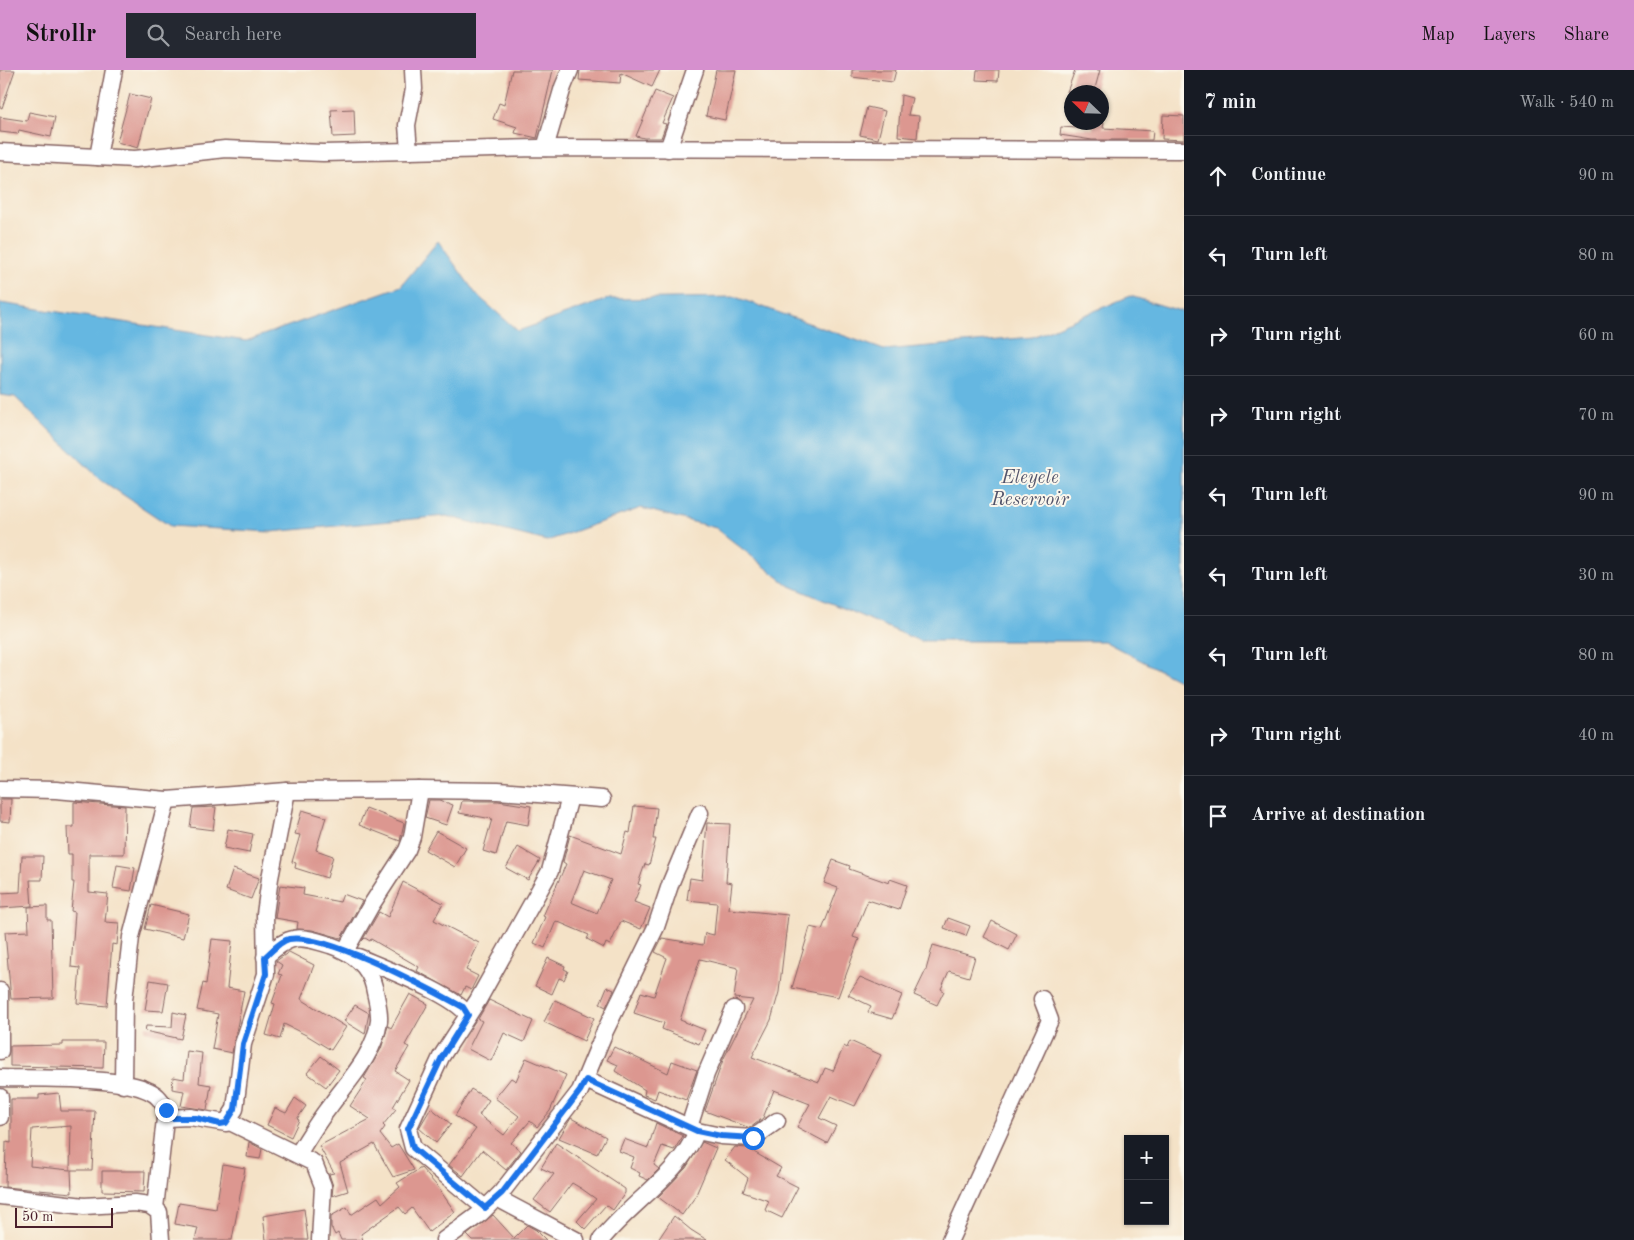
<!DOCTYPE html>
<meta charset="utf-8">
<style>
body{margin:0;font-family:"Old Standard TT",serif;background:#242831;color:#f1f3f6}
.controls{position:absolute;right:15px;bottom:15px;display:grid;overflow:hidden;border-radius:0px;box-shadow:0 1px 4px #0004}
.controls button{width:45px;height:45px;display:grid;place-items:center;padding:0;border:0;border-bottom:1px solid #363941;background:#171b24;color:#f1f3f6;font:25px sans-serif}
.compass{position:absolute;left:1064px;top:15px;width:45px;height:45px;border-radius:50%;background:#171b24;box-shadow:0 1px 4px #0004;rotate:293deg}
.scale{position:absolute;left:15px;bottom:12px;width:98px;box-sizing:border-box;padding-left:5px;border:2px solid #4a1f2b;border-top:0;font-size:14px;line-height:18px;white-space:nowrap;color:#4a1f2b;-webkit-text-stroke:4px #fbf7ec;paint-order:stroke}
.stop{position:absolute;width:15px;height:15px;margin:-11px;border:4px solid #1a73e8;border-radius:50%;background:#fff}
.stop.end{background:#1a73e8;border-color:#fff;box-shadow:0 1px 5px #0008}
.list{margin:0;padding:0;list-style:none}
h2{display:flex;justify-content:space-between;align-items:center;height:65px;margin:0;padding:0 20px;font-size:21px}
h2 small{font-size:16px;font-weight:400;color:#9ea1a6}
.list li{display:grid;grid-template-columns:32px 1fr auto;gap:15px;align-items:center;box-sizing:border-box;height:80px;padding:0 20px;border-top:1px solid #363941}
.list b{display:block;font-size:19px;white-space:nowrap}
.list em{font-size:16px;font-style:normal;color:#9ea1a6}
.icon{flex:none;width:28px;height:28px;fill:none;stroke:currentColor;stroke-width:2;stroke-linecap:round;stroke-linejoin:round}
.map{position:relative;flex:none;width:1184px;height:1170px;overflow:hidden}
header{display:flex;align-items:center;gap:30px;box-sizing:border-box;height:70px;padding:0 25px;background:#d690ce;color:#111}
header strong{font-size:24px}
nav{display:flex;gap:28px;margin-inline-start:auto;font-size:18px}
.search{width:350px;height:45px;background:#242831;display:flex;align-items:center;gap:12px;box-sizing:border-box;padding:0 18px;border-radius:0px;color:#9ea1a6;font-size:19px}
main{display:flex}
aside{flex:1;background:#171b24}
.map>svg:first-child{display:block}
.water{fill:#65b7e1;stroke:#586b86}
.building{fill:#dc9790;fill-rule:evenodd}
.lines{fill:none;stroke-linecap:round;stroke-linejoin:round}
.street-casing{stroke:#866362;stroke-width:19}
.street{stroke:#fff;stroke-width:16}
.route{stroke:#1a73e8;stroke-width:6}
.labels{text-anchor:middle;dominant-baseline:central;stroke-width:4;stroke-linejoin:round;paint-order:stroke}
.water-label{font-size:19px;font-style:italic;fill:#53546b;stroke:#fbf7ec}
</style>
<header>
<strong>Strollr</strong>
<div class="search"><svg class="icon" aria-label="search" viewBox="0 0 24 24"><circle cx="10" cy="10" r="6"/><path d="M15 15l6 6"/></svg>Search here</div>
<nav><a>Map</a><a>Layers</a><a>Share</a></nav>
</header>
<main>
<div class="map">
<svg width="1184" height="1170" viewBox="0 0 1184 1170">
<rect width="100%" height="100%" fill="#fbf7ec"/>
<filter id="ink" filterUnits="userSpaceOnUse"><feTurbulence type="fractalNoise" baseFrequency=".02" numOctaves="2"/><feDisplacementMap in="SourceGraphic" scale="10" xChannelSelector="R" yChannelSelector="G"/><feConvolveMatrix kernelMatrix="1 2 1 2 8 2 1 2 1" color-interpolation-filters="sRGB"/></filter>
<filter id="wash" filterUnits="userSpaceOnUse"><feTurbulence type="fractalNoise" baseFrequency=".0096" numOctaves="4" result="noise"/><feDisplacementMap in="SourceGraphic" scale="20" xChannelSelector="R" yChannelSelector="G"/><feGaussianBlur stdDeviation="1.12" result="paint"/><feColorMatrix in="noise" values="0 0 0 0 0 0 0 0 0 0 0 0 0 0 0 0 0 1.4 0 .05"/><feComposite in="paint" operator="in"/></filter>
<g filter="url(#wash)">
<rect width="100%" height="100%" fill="#f4e2c7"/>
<polygon class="water" points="438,171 476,224 518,261 608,229 735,227 884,280 1033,267 1130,226 1184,242 1184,613 1104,571 920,571 788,515 716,458 641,438 547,471 446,446 271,462 170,456 101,410 15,327 0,325 0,233 246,271 401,216"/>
<g id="blocks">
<g class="building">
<polygon points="0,0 15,0 2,38 0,37"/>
<polygon points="512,0 553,0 537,68 515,63 517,57 493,49 499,33 504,35"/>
<polygon points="580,0 660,0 652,17 621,3 620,13 579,10"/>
<polygon points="716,0 736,0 725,50 706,46"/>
<polygon points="852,0 896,0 893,12 852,7"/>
<polygon points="977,0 999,0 998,11 976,10"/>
<polygon points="1075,0 1100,0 1094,22 1067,22"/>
<polygon points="655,21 673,28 662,53 666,54 661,68 644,68 636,66"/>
<polygon points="130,24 151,29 138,78 117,72"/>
<polygon points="901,25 912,28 908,45 919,46 917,68 898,66"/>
<polygon points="867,37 885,41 878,69 860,65"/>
<polygon points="354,39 355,66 333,67 331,40"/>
<polygon points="29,42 55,47 51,67 19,60 18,64 0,62 0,47 27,51"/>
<polygon points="1163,45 1184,46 1184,70 1162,69"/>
<polygon points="1093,52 1104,52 1103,58 1153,61 1152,70 1092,70 1060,65 1061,57 1093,59"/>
<polygon points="0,729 11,729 10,752 0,751"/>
<polygon points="429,730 440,730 453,735 446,755 425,748"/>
<polygon points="462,731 498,731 531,736 528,755 506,751 496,785 483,781 492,749 459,743"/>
<polygon points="74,732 125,736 124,784 89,784 89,822 108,824 105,852 119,853 117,875 112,874 107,936 77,933 80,898 71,897 75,842 71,841 74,812 72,812 72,784 68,784 67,757 74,757"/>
<path d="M634 736 657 738 653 769H656L649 795 645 794 638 814 641 815 634 832 650 838 641 859 621 851 610 875 606 873 604 878 587 869 589 865 556 851 545 878 534 873 545 847 543 846 566 794 563 792 570 765 621 784 627 762 630 763ZM584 800 611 810 597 843 571 832Z"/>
<polygon points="216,737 213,760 190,757 193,738"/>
<polygon points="366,738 404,753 400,771 359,755"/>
<polygon points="302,740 326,747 316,780 333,786 327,808 295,798 296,793 292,792 300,765 295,764"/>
<polygon points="707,753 730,754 726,812 732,813 729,839 788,845 779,922 771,950 752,987 819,1012 825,998 833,1001 844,976 847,978 850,971 881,985 855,1036 831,1026 819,1048 836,1056 827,1073 797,1057 810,1034 774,1020 763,1048 750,1058 705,1041 723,990 753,930 734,928 738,898 700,889 680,950 705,960 699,974 662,959 664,953 634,943 641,922 654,926 667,888 655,882 662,868 703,875 705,863 714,865 717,833 687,830 690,808 702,810"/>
<polygon points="228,759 253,764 249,783 224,778"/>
<polygon points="436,761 466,778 455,797 425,780"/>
<polygon points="518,777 540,790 528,810 506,798"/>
<polygon points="22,786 43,786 42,810 30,810 32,836 0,838 0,823 20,822"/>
<polygon points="833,790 850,796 849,799 889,813 890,809 907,815 899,840 868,830 853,867 859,869 838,927 792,918 810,857 822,860 838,818 824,813"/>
<polygon points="117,795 135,798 131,821 113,818"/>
<polygon points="233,799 259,808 251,829 226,820"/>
<polygon points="403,812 443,833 434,850 479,873 466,900 478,906 471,920 465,917 461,925 417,901 419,897 371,869 370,871 365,868 362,871 379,842 388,847"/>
<polygon points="280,815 304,818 303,825 340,832 343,824 362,831 341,868 312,860 297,859 298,852 275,848"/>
<polygon points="151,835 189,844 183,868 145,859"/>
<polygon points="47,836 47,850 51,850 53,928 11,929 5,862 29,861 28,837"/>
<polygon points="948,848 970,856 966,866 944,858"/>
<polygon points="992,851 1017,864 1009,880 984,867"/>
<polygon points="212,869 232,871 227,918 244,921 232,983 212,979 218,944 197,940 203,913 206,914"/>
<polygon points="933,875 975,887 969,907 949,901 941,919 944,921 937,935 914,925 926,900"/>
<polygon points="289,882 314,895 301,929 346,957 331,980 308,966 284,954 280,969 266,965 275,934 272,933 282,905 278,904 282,895 276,891"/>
<polygon points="548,888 565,896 564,899 568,901 564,910 559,908 552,924 535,916"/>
<polygon points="860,907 902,925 892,949 868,942 871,936 848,925"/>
<polygon points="150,910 168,913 163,941 145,940"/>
<polygon points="607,917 614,920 606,937 600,934"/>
<polygon points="410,924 428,934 405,975 409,977 395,1001 409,1010 393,1037 396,1039 383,1055 385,1057 380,1064 391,1078 398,1074 414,1100 393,1107 374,1074 340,1093 348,1121 332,1126 333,1116 329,1104 334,1103 319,1076 370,1049 350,1036 367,1010 364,1008 381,979 388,956 391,958"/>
<polygon points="489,930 533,951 524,972 504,963 491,991 468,979 482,951 478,949"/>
<polygon points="555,930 594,948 584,971 544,952"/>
<polygon points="355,935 369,943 365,964 344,951"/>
<polygon points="173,942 186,945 181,969 145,961 146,956 172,957"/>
<polygon points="63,972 104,972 103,998 10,996 10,976 63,975"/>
<polygon points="614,977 668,1003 672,991 697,1000 686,1030 658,1020 655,1029 644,1025 645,1020 615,1001 618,995 607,990"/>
<polygon points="187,981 202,983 199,1013 211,1015 207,1040 181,1036 184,1021 172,1019 173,1007 184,1009"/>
<polygon points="321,986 339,1000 326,1017 307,1003"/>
<polygon points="526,988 566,1005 550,1041 537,1057 530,1051 511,1073 521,1081 506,1100 482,1080 463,1106 449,1095 476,1059 455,1046 471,1019 489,1030 479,1045 504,1065 519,1046 495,1028 511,1008 516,1011"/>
<path d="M59 1023 61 1041H95L92 1100H71L72 1123 5 1117 6 1072 11 1073V1029H39V1025ZM71 1056 70 1100 30 1096 32 1059Z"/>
<polygon points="295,1028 306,1036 297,1049 299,1050 291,1067 267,1055 275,1038 286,1043"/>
<polygon points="431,1038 451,1054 436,1073 419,1058"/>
<polygon points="571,1048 606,1067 597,1084 559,1068"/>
<polygon points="656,1053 683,1066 674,1080 662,1076 654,1095 659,1099 648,1110 639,1106 640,1103 630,1098 634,1087 619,1081 624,1069 648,1078"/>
<polygon points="249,1072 262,1079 260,1089 247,1087"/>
<polygon points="702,1072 716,1078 695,1127 682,1145 658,1127 686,1098"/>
<polygon points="556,1073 625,1119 625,1123 613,1140 606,1135 585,1159 577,1151 596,1129 582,1119 572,1113 550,1142 534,1130 554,1104 541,1098"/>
<polygon points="735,1077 747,1078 781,1098 776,1106 798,1117 782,1148 765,1140 769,1131 743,1122 748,1108 725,1090"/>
<polygon points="223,1094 245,1098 232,1170 195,1170 198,1158 175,1154 179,1133 216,1139"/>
<polygon points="421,1098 437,1116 455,1142 429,1162 412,1138 405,1144 399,1137 361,1164 363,1170 341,1170 338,1163 335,1165 331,1157 331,1146 347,1137 351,1145 378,1127 382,1133 400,1117 397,1113"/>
<polygon points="102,1101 145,1101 144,1122 102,1121"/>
<polygon points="304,1139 308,1170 266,1170 263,1146"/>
<polygon points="493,1145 514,1168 527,1155 536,1160 546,1170 472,1170 467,1165"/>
<polygon points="674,1146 691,1160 707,1170 658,1170"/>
</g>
</g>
</g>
<g filter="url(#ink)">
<use href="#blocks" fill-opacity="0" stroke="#866362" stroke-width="1"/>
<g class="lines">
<g class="street-casing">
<g id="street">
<polyline points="545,78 563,17 570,0"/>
<polyline points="668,79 695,0"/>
<polyline points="409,81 407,55 414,19 413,0"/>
<polyline points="0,82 135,89 225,79 323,83 539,78 1184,80"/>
<polyline points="98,87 114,0"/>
<polyline points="0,719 56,720 167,730 287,721 420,720 498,721 602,729"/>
<polyline points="345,881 370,837 407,780 412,767 420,720"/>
<path d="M265 887C291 864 297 865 330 875 351 882 369 895 374 917 376 928 380 940 379 951 375 984 348 1011 330 1036 318 1051 308 1068 298 1084"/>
<path d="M358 887C385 899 452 923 468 945"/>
<polyline points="0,921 0,981"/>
<path d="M0 1008C35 1009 121 1006 149 1021 158 1025 162 1031 166 1040L155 1138"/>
<polyline points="586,1010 697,1061 721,1066 753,1068 777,1051"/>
<polyline points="123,1015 124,930 131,867 167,730"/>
<polyline points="0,1027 0,1047"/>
<polyline points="165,1048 190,1047 226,1053 235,1039 243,974 266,904 265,844 270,808 287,721"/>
<polyline points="228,1051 314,1093 323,1116 320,1170"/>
<polyline points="689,1057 706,1004 734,939"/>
<polyline points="0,1126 84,1136 135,1133 149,1135 159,1142 161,1170"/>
<polyline points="497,1128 576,1170"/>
<polyline points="485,1138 413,1078 408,1059 441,987 478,930 550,801 570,727"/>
<polyline points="444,1170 481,1143 501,1123 580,1021 605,961 656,857 671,812 700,743"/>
<path d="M601 1170C630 1133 680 1104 697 1061"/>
<polyline points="950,1170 1050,950 1042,929"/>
</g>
</g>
<use href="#street" class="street"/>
</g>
</g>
<g class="lines" filter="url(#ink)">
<path class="route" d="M166 1040 165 1048H196L220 1054 226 1053 235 1039 243 974 266 904 265 887C272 881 280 871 289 869 327 863 427 918 463 937L468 945 442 987 408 1059 413 1078 485 1138 502 1123 580 1021 586 1010 697 1061 721 1066 753 1068"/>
</g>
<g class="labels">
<g class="water-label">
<text x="1030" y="408">Eleyele<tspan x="1030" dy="22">Reservoir</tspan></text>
</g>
</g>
</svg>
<div class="controls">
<button>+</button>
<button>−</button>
</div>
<svg class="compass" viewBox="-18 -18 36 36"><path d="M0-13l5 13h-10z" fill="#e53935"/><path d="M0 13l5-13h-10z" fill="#9ea1a6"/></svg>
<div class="scale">50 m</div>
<div class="stop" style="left:753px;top:1068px"></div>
<div class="stop end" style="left:166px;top:1040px"></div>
</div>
<aside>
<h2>7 min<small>Walk · 540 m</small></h2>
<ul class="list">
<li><svg class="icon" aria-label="ahead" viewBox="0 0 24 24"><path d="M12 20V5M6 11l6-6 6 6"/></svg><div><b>Continue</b></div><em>90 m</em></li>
<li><svg class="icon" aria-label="left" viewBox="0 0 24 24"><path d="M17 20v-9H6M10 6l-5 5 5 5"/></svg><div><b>Turn left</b></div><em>80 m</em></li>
<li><svg class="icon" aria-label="right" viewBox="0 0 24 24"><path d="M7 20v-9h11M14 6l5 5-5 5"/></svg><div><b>Turn right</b></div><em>60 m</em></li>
<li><svg class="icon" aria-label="right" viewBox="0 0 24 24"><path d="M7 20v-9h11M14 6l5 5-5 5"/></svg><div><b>Turn right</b></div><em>70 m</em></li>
<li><svg class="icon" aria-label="left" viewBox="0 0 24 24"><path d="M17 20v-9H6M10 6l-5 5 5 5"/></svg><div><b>Turn left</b></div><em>90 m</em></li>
<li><svg class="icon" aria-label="left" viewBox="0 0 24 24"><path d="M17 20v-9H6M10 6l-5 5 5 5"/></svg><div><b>Turn left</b></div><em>30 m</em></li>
<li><svg class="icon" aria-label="left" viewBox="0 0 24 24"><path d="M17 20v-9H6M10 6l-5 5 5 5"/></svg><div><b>Turn left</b></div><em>80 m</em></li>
<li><svg class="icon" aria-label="right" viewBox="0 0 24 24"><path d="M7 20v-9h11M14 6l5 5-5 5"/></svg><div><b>Turn right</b></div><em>40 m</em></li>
<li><svg class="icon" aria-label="arrive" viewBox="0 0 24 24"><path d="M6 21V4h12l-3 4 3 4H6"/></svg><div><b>Arrive at destination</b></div></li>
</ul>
</aside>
</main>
